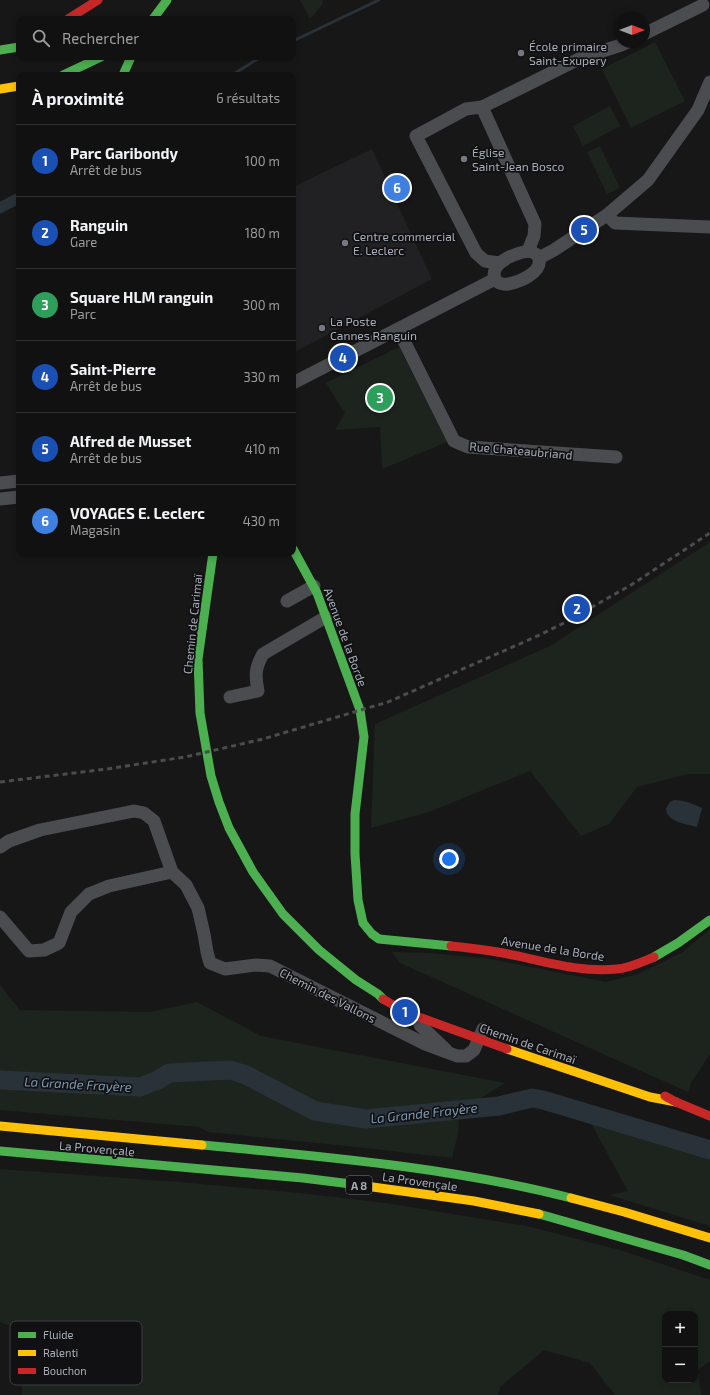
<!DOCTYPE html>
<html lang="fr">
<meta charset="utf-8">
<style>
body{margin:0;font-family:"Exo 2",sans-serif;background:#1a1a1a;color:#f1f3f6}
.controls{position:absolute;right:12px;bottom:12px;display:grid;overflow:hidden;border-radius:8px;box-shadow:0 2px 6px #0003}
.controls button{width:36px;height:36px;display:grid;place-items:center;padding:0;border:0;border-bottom:1px solid #303131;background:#111;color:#f1f3f6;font:20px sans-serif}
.compass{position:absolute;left:614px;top:12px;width:36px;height:36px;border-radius:50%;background:#111;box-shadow:0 2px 6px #0003;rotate:90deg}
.you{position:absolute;left:449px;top:859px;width:14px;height:14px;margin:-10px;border:3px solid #fff;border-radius:50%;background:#1a73e8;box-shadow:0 0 0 6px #1a73e833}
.badge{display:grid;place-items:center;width:26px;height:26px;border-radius:50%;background:#757880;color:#fff;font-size:13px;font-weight:700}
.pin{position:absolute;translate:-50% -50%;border:2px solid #fff;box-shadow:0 1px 4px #0006}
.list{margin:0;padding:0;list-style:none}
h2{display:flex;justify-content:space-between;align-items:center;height:52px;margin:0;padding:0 16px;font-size:17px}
h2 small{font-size:13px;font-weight:400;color:#9c9d9f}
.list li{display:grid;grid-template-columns:26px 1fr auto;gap:12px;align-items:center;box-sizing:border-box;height:72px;padding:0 16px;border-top:1px solid #303131}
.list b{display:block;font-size:15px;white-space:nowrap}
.list p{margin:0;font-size:13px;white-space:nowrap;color:#9c9d9f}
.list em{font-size:13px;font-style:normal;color:#9c9d9f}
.icon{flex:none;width:22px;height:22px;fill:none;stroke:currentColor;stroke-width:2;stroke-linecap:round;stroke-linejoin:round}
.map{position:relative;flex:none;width:710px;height:1395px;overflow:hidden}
.search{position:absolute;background:#111;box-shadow:0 2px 6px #0003;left:16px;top:16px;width:280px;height:44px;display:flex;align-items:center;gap:10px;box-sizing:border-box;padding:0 14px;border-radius:8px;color:#9c9d9f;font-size:15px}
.panel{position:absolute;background:#111;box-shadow:0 2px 6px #0003;left:16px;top:72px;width:280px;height:484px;border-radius:8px}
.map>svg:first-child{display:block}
.built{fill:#212123}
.green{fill:#1d241e;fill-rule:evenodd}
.water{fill:#2a3239}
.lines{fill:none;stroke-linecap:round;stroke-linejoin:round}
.stream{stroke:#2a3239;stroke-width:3}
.canal{stroke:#2a3239;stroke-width:11}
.river{stroke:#2a3239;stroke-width:19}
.street{stroke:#4b4c50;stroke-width:13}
.fast{stroke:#4caf50;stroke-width:9}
.slow{stroke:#ffc107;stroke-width:9}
.jam{stroke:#c62828;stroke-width:9}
.rail{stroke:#4b4c4f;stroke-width:3;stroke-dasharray:5 4;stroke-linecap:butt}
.poi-dot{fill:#757880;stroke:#111113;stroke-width:1.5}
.labels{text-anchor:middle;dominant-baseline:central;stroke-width:3.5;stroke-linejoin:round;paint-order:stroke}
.shield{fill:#111113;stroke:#7b7e86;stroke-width:1}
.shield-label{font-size:11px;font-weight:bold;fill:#a8adb8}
.poi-label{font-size:12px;fill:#a8adb8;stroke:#111113;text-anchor:start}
.street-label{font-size:12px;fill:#a8adb8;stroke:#111113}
.water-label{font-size:13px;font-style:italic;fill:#7f9bb3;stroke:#111113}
.key{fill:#111113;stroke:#3e4045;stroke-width:1}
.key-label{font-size:11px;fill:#a8adb8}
</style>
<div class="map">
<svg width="710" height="1395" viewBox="0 0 710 1395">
<rect width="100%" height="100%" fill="#171717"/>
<polygon class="built" points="372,149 432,279 293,353 293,187"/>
<g class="green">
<polygon points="300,0 323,0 322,5 310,19"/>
<polygon points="655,42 685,101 631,128 602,69"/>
<polygon points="610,106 620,126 583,146 573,126"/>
<polygon points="600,146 620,188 607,194 587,152"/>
<polygon points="399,347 447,442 382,469 380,427 335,430 345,413 326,383"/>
<polygon points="710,542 710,774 688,774 637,787 609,824 581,836 530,771 429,812 371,828 375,724 550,646"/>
<polygon points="710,929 710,1054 691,1083 688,1092 400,963 392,952 428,953 485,958 606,982 638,974 683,952"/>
<polygon points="0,985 20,1010 150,1012 197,1002 261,1036 505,1083 473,1103 459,1118 458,1133 452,1158 357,1147 208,1132 199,1127 0,1110"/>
<polygon points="587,1116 710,1158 710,1226 609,1195 628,1191"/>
<path d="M0 1169 179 1182 300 1193 385 1203 527 1226 620 1250 710 1280V1361L698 1370 701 1395H615L590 1363 544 1350 500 1387 498 1395H22L23 1331 0 1322ZM665 1314H695V1380H665Z"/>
</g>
<path class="water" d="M674 800C684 800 693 804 702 808L697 827C686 824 666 822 666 808L670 802Z"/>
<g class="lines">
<g class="stream">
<polyline points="293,41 379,0"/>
<polyline points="232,75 261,57"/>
</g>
<polyline class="canal" points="0,208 19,198"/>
<polyline class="river" points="0,1080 140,1087 158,1080 169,1073 230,1070 246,1075 315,1111 366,1119 499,1106 532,1098 543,1100 710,1150"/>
<g class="street">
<polyline points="644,34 703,5"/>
<polyline points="482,107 535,224 534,236 528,251"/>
<polyline points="607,215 615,223 710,227"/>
<path d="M528 251C533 252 538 254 539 259 542 273 519 282 508 284 493 286 490 272 500 263 508 256 518 253 528 251Z"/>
<polyline points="539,258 554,250 607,215 648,180 698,110 710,82"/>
<polyline points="499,263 485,261 476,253 416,136 466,109 482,107 581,58 621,45 628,42"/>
<polyline points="398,329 454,441 468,447 616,457"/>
<polyline points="293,383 495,279"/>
<polyline points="0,483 19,481"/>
<polyline points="0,499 19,497"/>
<polyline points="287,601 314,586"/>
<path d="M230 697 258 691C255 675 255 668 263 654L326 617"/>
<polyline points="0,847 9,841 40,830 134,811 144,813 154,821 172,872 186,885 198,908 204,934 207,952 210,963 225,969 256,965 270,966 425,1044 457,1056 466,1056 474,1050 483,1029"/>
<polyline points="0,917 29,951 44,950 59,943 71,912 89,894 109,886 172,872"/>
<polyline points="420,1025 446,1050"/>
</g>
<g class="fast">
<polyline points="153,19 167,0"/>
<polyline points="0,50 19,47"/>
<polyline points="63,75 101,57"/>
<polyline points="123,75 131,57"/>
<polyline points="293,549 317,593 360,710 364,737 355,814 355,854 358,900 363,923 372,934 379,939 451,946"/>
<polyline points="213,553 198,659 200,713 211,776 219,802 229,828 253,872 283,914 319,950 356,980 378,994 383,999"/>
<polyline points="654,957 678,943 710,920"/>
<path d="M202 1145C326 1157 450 1167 571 1198"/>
<polyline points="0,1151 303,1178 351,1184"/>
<polyline points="539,1214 683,1255 710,1265"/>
</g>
<g class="slow">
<polyline points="0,89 19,86"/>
<polyline points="507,1049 650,1097 676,1102"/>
<polyline points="0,1126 202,1145"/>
<polyline points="351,1184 474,1201 539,1214"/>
<polyline points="571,1198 624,1212 710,1238"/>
</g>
<g class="jam">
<polyline points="68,19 98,0"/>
<path d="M451 946C470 948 489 950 508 954 543 961 580 973 617 969 630 968 642 962 654 957"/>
<polyline points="383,999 405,1012 507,1049"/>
<polyline points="665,1096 676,1102 710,1116"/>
</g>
<polyline class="rail" points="0,782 107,769 185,757 263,739 388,702 533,638 562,624 631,585 710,533"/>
</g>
<g class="poi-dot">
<circle cx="521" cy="53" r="4"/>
<circle cx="464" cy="159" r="4"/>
<circle cx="345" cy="243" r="4"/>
<circle cx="322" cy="328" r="4"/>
</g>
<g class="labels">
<rect class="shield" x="346" y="1176" width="26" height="18" rx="3"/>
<g class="shield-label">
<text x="359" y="1185">A 8</text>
</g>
<g class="poi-label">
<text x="529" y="46">École primaire<tspan x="529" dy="14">Saint-Exupery</tspan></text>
<text x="472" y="152">Église<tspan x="472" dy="14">Saint-Jean Bosco</tspan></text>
<text x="353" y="236">Centre commercial<tspan x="353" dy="14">E. Leclerc</tspan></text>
<text x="330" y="321">La Poste<tspan x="330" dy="14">Cannes Ranguin</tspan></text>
</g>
<g class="street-label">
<text transform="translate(521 450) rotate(5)">Rue Chateaubriand</text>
<text transform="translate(192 624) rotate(-84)">Chemin de Carimaï</text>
<text transform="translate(346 637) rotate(70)">Avenue de la Borde</text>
<text transform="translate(553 948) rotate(9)">Avenue de la Borde</text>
<text transform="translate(328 995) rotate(27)">Chemin des Vallons</text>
<text transform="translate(528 1043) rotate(19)">Chemin de Carimaï</text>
<text transform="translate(97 1148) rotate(5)">La Provençale</text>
<text transform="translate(420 1181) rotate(8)">La Provençale</text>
</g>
<g class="water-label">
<text transform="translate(78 1084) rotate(3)">La Grande Frayère</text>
<text transform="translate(424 1113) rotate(-6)">La Grande Frayère</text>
</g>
</g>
<rect x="10" y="1321" width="132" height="64" rx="6" class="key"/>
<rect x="18" y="1332" width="18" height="6" fill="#4caf50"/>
<rect x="18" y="1350" width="18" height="6" fill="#ffc107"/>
<rect x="18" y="1368" width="18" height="6" fill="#c62828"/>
<g class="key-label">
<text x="43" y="1339">Fluide</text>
<text x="43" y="1357">Ralenti</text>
<text x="43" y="1375">Bouchon</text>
</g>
</svg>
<div class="controls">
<button>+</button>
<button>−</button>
</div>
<svg class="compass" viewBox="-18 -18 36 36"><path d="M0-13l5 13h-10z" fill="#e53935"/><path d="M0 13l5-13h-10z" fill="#9c9d9f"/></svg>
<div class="you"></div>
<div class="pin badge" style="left:405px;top:1012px;background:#1a4fb4">1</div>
<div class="pin badge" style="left:577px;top:609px;background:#1a4fb4">2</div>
<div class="pin badge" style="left:380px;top:398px;background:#2e9e5b">3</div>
<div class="pin badge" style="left:343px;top:358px;background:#1a4fb4">4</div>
<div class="pin badge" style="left:584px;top:230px;background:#1a4fb4">5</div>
<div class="pin badge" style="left:397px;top:188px;background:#3f7fe0">6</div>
<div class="search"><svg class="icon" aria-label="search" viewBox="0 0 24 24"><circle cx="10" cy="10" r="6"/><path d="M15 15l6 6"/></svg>Rechercher</div>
<section class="panel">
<h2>À proximité<small>6 résultats</small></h2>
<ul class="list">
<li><span class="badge" style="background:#1a4fb4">1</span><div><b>Parc Garibondy</b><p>Arrêt de bus</p></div><em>100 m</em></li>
<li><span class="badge" style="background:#1a4fb4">2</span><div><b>Ranguin</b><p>Gare</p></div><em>180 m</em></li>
<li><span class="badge" style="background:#2e9e5b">3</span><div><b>Square HLM ranguin</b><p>Parc</p></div><em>300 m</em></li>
<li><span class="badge" style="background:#1a4fb4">4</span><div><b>Saint-Pierre</b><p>Arrêt de bus</p></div><em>330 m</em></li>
<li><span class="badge" style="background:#1a4fb4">5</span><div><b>Alfred de Musset</b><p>Arrêt de bus</p></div><em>410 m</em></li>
<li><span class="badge" style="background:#3f7fe0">6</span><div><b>VOYAGES E. Leclerc</b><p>Magasin</p></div><em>430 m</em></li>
</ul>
</section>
</div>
